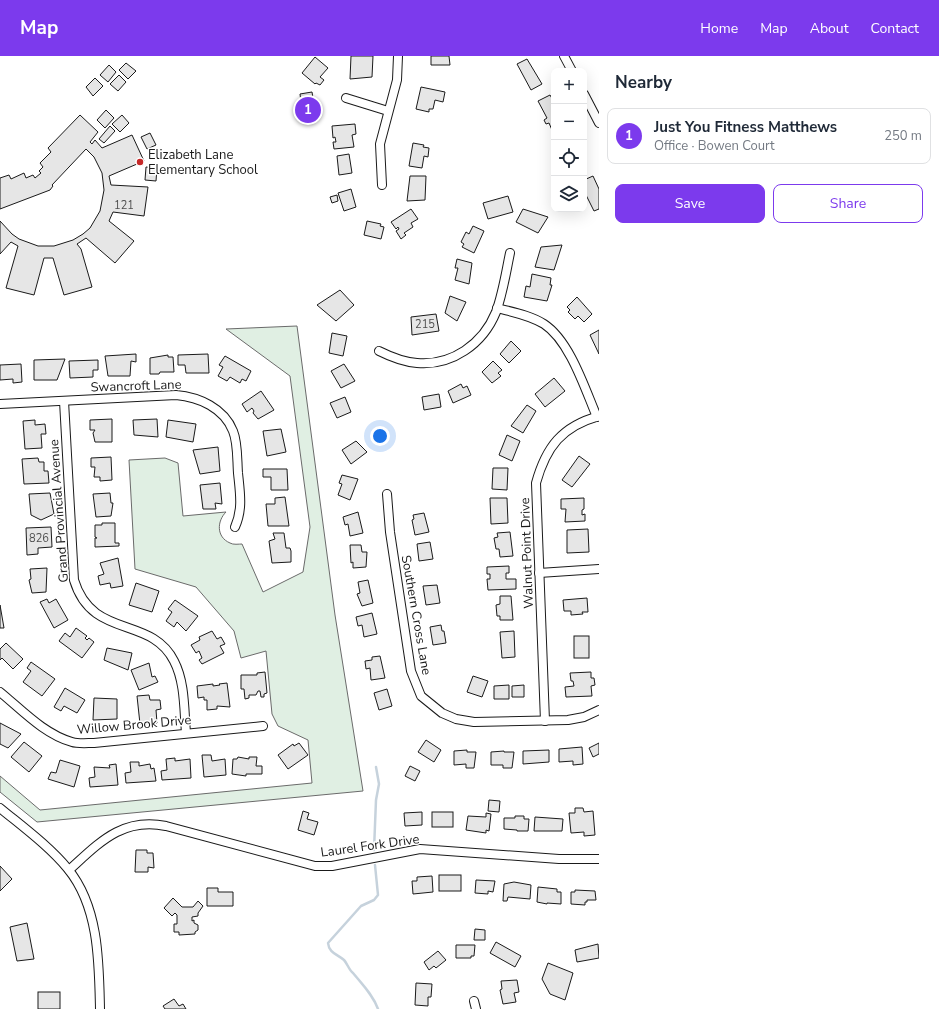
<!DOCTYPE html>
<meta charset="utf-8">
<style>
body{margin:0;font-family:"Nunito Sans",sans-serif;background:#f6f6f7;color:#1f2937}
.controls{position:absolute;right:12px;top:12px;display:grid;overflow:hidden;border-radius:8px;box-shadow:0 4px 16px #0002}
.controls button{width:36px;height:36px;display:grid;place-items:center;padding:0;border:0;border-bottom:1px solid #e0e1e3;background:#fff;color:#1f2937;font:20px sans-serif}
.you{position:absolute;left:380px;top:380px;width:14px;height:14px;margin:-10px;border:3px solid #fff;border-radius:50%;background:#1a73e8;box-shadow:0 0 0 6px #1a73e833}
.badge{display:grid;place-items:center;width:26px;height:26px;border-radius:50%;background:#7c3aed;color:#fff;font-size:13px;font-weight:700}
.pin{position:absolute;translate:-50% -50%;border:2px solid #fff;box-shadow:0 1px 4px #0006}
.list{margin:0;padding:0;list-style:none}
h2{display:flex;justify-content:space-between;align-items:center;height:52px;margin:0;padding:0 16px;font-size:17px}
h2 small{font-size:13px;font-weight:400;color:#747a83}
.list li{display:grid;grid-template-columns:26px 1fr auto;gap:12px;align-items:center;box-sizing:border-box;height:56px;margin:0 8px 8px;padding:0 8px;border:1px solid #e0e1e3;border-radius:8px}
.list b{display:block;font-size:15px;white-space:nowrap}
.list p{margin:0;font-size:13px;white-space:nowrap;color:#747a83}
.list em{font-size:13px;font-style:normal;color:#747a83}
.actions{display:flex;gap:8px;padding:12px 16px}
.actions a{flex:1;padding:9px 0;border:1px solid #7c3aed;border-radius:8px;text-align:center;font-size:14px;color:#7c3aed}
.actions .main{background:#7c3aed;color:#fff}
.icon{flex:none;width:22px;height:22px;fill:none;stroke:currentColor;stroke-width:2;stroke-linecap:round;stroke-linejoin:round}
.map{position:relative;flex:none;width:599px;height:953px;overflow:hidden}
header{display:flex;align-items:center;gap:24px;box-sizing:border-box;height:56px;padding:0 20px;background:#7c3aed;color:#fff}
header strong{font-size:19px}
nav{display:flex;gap:22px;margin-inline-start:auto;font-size:14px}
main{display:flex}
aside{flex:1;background:#fff}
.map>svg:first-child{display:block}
.green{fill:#e0efe3;stroke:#6a6a6a}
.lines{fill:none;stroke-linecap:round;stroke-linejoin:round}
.stream{stroke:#c6d2dc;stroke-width:2.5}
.building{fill:#e6e6e6;stroke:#1a1a1a}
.minor-casing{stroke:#1a1a1a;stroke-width:10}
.minor{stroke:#fff;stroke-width:8}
.poi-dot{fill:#c62828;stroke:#fff;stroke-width:1.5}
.labels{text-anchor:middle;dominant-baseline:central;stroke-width:3;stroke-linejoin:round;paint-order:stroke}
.number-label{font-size:11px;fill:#4d4d4d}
.poi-label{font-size:13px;fill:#1a1a1a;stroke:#fff;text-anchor:start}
.street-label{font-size:13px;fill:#1a1a1a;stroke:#fff}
</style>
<header>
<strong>Map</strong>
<nav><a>Home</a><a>Map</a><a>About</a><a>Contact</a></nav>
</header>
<main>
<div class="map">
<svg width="599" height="953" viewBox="0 0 599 953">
<rect width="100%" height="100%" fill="#fff"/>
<path class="green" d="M297 270 335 559 363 735 37 766 0 736V720L40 754 312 727 308 684 278 670 272 658 266 595 241 602 234 575 196 531 135 513 129 404 165 402 178 407 183 460 226 456C217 465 216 481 230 487 233 489 239 488 242 488L263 536 303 516 310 471 290 320 226 273Z"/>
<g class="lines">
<g class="stream">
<polyline points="374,794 376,744 379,728 376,711"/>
<path d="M375 809 378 839 374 844 361 850 328 887C329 897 337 898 344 904 347 907 349 914 353 917 362 928 373 939 378 953"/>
</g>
</g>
<g class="building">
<polygon points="351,0 373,0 372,21 350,23"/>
<polygon points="431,0 449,0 450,9 431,9"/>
<polygon points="315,1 328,12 320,21 324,24 320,29 316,27 315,28 302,17"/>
<polygon points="527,3 542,28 531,34 517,8"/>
<polygon points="126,7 136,15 128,23 119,14"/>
<polygon points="109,9 116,16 108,26 100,19"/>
<polygon points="119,19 126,26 118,35 110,28"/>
<polygon points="95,22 103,30 93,40 86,31"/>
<polygon points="421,31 445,36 443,46 435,44 433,53 429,53 429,56 416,53"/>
<polygon points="312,36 316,61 303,63 300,38"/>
<polygon points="550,39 554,46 554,73 552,74 549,67 546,68 544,64 547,62 538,45"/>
<polygon points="106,54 114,62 105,72 97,64"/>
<polygon points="80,59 98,76 90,86 92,88 95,84 102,92 132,79 144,105 109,120 111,129 148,131 144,160 113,156 109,165 134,185 115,207 86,182 77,188 81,193 92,231 64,239 53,202 44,202 34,239 6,232 18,190 11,186 0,198 0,165 12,178 19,183 38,190 54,190 73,184 83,178 90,172 100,155 104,134 102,117 94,101 86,93 52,129 53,130 50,134 0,153 0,122 9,119 11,123 24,117 26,122 33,119 35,122 41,117 39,115 43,111 40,107 51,96 48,92"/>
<polygon points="122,59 129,67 120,76 112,68"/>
<polygon points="355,68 356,78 352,79 354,91 334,93 333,86 336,86 335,81 333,82 332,70"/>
<polygon points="110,70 115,75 104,87 99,83"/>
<polygon points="150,77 156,89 147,93 141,81"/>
<polygon points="413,87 424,89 423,91 429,92 428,101 424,100 422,112 409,110"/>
<polygon points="349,98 352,117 339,119 337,100"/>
<polygon points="146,111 157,112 156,125 145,124"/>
<polygon points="410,120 426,120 425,144 407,145"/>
<polygon points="593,120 599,133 599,153 594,155 584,135 584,124"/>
<polygon points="351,133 356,151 344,155 338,137"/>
<polygon points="337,139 338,145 332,147 330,141"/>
<polygon points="508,140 513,156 488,163 483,147"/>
<polygon points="411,153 418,163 411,167 413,171 404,177 406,179 401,183 396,175 399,173 398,171 396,173 391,166"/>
<polygon points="523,153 548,161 538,177 516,166"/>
<polygon points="367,165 381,168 380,170 384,171 381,183 364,179"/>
<polygon points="473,170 484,175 474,197 462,191 464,188 461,186 466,176 469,178"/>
<polygon points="562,189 554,214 535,211 541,191"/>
<polygon points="457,203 472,207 469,228 455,224 458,212 455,212"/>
<polygon points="532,218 551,222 550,229 552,229 547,245 524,241 526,230 530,231"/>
<polygon points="340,234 354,249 336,265 317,249"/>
<polygon points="450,240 466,246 457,265 445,257"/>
<polygon points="577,241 592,258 584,266 578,260 575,263 568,256 570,254 567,251"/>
<polygon points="436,258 439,275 412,279 411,261"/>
<polygon points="599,274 599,298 590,279"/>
<polygon points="332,277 347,280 343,300 329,297"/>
<polygon points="511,285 521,295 509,307 500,298"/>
<polygon points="136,298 136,306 131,305 130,320 108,320 105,300"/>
<polygon points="208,298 209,317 186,317 185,309 178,309 178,299"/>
<polygon points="168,299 168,301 173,301 174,316 160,316 159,318 150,318 150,302"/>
<polygon points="225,300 251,315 246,325 242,323 240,327 230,321 227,325 218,320 223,311 219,309"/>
<polygon points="65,303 57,324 34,324 34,304"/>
<polygon points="98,304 98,314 93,314 93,321 70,322 69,305"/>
<polygon points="493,305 502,314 498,317 501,320 492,327 482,316"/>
<polygon points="21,308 22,326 13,327 13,323 0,324 0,309"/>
<polygon points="344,308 355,325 341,332 331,315"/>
<polygon points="554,322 565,335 545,351 535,338"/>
<polygon points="461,328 463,332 467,330 471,339 453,347 448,335"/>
<polygon points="261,335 274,354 258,363 253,357 254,355 252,352 247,356 242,348"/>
<polygon points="439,338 441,351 424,354 422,341"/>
<polygon points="345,341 351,356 337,362 330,347"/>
<polygon points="527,349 536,355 523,377 511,370"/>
<polygon points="112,363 112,386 95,386 93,377 95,374 90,374 90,364"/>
<polygon points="157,363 158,381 134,379 133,364"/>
<polygon points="35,364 35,369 45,368 46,378 41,378 42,392 25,393 23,365"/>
<polygon points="168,364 196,368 193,386 166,381"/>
<polygon points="281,373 286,396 267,400 263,375"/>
<polygon points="507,379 520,385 512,405 499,399"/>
<polygon points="356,385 367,396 351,408 342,394"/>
<polygon points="218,391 220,415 200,418 193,394"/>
<polygon points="579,400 590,408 572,431 562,424"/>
<polygon points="111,401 112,424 100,425 100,421 94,421 95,411 91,411 91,402"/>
<polygon points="38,402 39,406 44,406 44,415 48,415 49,427 24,428 22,403"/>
<polygon points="493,412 508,412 507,434 492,433"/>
<polygon points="263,413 287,413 288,434 271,434 271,421 263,421"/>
<polygon points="342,419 358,423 350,444 338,439 342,428 339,427"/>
<polygon points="220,427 222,448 215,447 216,453 203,453 200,429"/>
<polygon points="50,437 54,458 41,464 31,459 29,438"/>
<polygon points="110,437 111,447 113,447 111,460 96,461 93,438"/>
<polygon points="285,441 289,470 268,470 266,448 275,448 275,442"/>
<polygon points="490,442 507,442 508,467 491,468"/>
<polygon points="584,442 584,453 582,454 582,459 585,458 585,465 565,466 566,453 561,453 561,443"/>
<polygon points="358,456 363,477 350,480 348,468 345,469 343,461"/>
<polygon points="424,457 429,476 415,479 412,464 414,463 413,459"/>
<polygon points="102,467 115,467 115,487 119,487 119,490 95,491 95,482 97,482 95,481 95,469 102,469"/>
<polygon points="51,471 52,491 38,492 38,498 27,499 26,472"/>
<polygon points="588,473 589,496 567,497 567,474"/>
<polygon points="510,476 513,500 500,501 499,493 496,493 494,482 498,481 497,477"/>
<polygon points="273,477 284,477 286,492 290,492 291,495 291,506 272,507 269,485 275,483"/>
<polygon points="430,486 433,503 419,505 417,488"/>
<polygon points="350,489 361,489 362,496 367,496 366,511 353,512 353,506 351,507"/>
<polygon points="118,502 123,530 111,532 110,527 100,529 98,520 104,518 100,507"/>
<polygon points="509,510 509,517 506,517 506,523 516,523 516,533 488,534 487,523 490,523 490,518 487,518 487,511"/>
<polygon points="47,512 46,536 32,537 29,524 31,523 30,513"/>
<polygon points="368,524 373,547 362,550 357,538 360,537 358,526"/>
<polygon points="136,527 159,535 152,556 129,549"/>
<polygon points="437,529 440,547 426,549 423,530"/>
<polygon points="500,540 511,540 513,564 500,564 500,560 497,560 496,549 500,548"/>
<polygon points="587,542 588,556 582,556 583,558 571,559 571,555 564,555 563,544"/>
<polygon points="47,543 49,547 56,543 68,564 54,572 40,546"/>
<polygon points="175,544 198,560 186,575 177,566 174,571 166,565 172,556 168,553"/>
<polygon points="0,549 4,572 0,572"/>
<polygon points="372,557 377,578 364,581 362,569 358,570 356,561"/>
<polygon points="441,569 442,575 444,575 446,587 433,589 430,571"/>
<polygon points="76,572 87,580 85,582 87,584 89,582 94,586 82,602 59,585 65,577 70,581"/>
<polygon points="212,575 217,583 221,581 225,588 220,590 224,597 202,608 199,604 202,602 199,595 196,597 191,589 200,584 199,581"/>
<polygon points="514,575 515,601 502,602 500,576"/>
<rect x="574" y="580" width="15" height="22"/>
<polygon points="6,587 23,603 13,613 2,602 0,604 0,593"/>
<polygon points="107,592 132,597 128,614 104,604"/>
<polygon points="380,600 385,622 371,624 370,612 366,613 365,605 372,604 372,601"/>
<polygon points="31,606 55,623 42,640 23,626 31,615 27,612"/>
<polygon points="149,607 152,621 155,620 158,626 139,634 131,614"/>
<polygon points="265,616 267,637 264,638 264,641 261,641 260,635 258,635 256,639 249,639 249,642 245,643 244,633 241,633 241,619 257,619 257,617"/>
<polygon points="591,616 591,622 594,622 595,629 591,630 592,640 566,641 565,631 574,630 573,625 571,625 570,617"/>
<polygon points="473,620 488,625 482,641 467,636"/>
<polygon points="227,627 230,651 217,650 217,653 207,654 207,644 204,644 204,641 198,642 197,630 213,628 213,630 220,629 219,628"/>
<polygon points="509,629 509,643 494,643 494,630"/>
<polygon points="524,629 524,641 512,641 512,630"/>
<polygon points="65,632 85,644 77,657 64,650 61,655 54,651"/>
<polygon points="387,633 392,650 379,654 374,637"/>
<polygon points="149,639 150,644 160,644 161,653 156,654 157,667 140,668 137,640"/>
<polygon points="94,642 117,643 117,663 93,664"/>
<polygon points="0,667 21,678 8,692 0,688"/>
<polygon points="426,684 441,694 434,706 418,696"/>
<polygon points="24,686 42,700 29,716 11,701"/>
<polygon points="299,687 308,699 288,713 278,699 293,688 294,690"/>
<polygon points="599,687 599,698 593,701 589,692"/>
<polygon points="582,691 583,708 573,709 573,705 559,706 559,693"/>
<polygon points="467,694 467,696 476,696 474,712 466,712 466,708 454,709 454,695"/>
<polygon points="549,694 549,706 523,708 523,695"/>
<polygon points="504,695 504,696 514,696 512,712 503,712 503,709 491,709 491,696"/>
<polygon points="202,699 211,699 212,705 225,703 226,719 204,721"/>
<polygon points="238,701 249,703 249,701 257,701 256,710 262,710 262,718 246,718 246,720 232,718 233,703 237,703"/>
<polygon points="175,702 175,705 190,703 191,722 162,724 161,715 167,714 166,703"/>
<polygon points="60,704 80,710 74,731 48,723 51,716 56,717"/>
<polygon points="130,706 139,706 139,710 150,708 151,713 154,712 156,725 126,727 125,717 131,716"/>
<polygon points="116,708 118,729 90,731 89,722 95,721 94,711 110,712 109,709"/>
<polygon points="410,710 420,715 415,725 405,720"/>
<polygon points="489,744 500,745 499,756 488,755"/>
<polygon points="575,752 583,752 584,756 593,755 595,779 584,780 584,776 571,777 569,757 575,757"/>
<polygon points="303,755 309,757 307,763 318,766 314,779 298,774"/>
<polygon points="422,756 422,769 405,770 404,757"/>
<rect x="432" y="756" width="21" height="15"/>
<polygon points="486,757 491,758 489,775 486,774 486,777 466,774 468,760 486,761"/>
<polygon points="515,760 524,760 524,763 529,763 528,775 517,775 517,774 504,773 504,762 515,762"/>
<polygon points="535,761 563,763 562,775 534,775"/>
<polygon points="136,794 147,794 147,797 153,797 154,812 148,811 148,816 135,816"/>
<polygon points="0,810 12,823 0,835"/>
<rect x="439" y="819" width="22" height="16"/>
<polygon points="432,820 433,836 413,838 412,825 417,825 417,821"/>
<polygon points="476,824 495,825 493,836 488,835 488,838 475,837"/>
<polygon points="514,826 531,829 530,843 508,841 507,845 503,845 504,828"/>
<polygon points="538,831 557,833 557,836 561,836 561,848 547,847 547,848 537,846"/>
<polygon points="207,832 218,832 218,836 233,836 233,850 207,850"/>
<polygon points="575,834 595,835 596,844 587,844 587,846 585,846 585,849 571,848 571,836 575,836"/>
<polygon points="173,842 182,851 193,851 198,845 203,850 198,857 198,860 192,861 192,865 194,864 194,867 198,869 198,874 195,876 195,878 179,879 179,876 174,876 174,868 177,868 177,859 175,857 172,860 164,852"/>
<polygon points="27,867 34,903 17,905 10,871"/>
<polygon points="475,873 485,874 485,884 474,884"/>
<polygon points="496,886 521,900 515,911 490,897"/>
<polygon points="598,888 599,902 577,906 575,894"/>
<polygon points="456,889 475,889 474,900 471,900 471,902 456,902"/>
<polygon points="438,895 446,904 436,912 434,910 429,914 424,906"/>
<polygon points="548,907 573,917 565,944 550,938 542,923"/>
<polygon points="517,924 519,936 514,937 516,946 503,948 500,934 502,933 501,925"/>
<polygon points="416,927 432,928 431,941 428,941 428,950 415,949"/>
<rect x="38" y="936" width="22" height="17"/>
<polygon points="174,943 179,950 183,948 186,953 165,953 163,950"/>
</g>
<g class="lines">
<g class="minor-casing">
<g id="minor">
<polyline points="564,0 572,15"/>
<polyline points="584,38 599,67"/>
<polyline points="346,42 388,55"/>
<polyline points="382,129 380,88 397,24 398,0"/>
<path d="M497 252C512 256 530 259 544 268 570 285 585 333 597 361"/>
<path d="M379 295C391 301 404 306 417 307 452 310 483 288 496 256 503 237 506 216 510 197"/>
<path d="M64 345 74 524C92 584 151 559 174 605 185 626 184 653 186 677"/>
<path d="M0 348 176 339C199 341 224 352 233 375 238 387 237 404 238 417 240 437 243 453 235 471"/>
<polyline points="387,438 390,476 411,615 421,640 442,657 456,663 474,666 568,664 584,661 599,654"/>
<polyline points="539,517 599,513"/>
<path d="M0 636C22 654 44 678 72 686 78 688 87 687 94 687L263 670"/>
<path d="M545 665 536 427C546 391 562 370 599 360"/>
<path d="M0 752C23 771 49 790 68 813 99 851 99 906 100 953"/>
<path d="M69 814C99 787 122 761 166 770L315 810H332L420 793 559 803H599"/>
<polyline points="474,945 476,953"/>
</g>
</g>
<use href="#minor" class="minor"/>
</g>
<circle class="poi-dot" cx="140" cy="106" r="4"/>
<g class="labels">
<g class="number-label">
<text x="124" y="149">121</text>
<text x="425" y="268">215</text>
<text x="39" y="482">826</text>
</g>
<g class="poi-label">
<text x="148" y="99">Elizabeth Lane<tspan x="148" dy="15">Elementary School</tspan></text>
</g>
<g class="street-label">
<text transform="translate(136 330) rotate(-2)">Swancroft Lane</text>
<text transform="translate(59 455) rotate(-94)">Grand Provincial Avenue</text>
<text transform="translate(527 497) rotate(-92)">Walnut Point Drive</text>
<text transform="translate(416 559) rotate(80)">Southern Cross Lane</text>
<text transform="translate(134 669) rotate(-5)">Willow Brook Drive</text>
<text transform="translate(370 790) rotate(-8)">Laurel Fork Drive</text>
</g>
</g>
</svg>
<div class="controls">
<button>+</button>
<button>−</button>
<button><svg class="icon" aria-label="locate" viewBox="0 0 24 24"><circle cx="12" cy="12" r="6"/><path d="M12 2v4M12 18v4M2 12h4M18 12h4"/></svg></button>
<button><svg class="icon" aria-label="layers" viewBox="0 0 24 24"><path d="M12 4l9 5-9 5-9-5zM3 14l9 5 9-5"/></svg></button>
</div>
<div class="you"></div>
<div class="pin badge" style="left:308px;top:54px">1</div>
</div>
<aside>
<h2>Nearby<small></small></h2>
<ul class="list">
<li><span class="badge">1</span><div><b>Just You Fitness Matthews</b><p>Office · Bowen Court</p></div><em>250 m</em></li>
</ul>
<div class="actions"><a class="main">Save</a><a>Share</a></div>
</aside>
</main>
